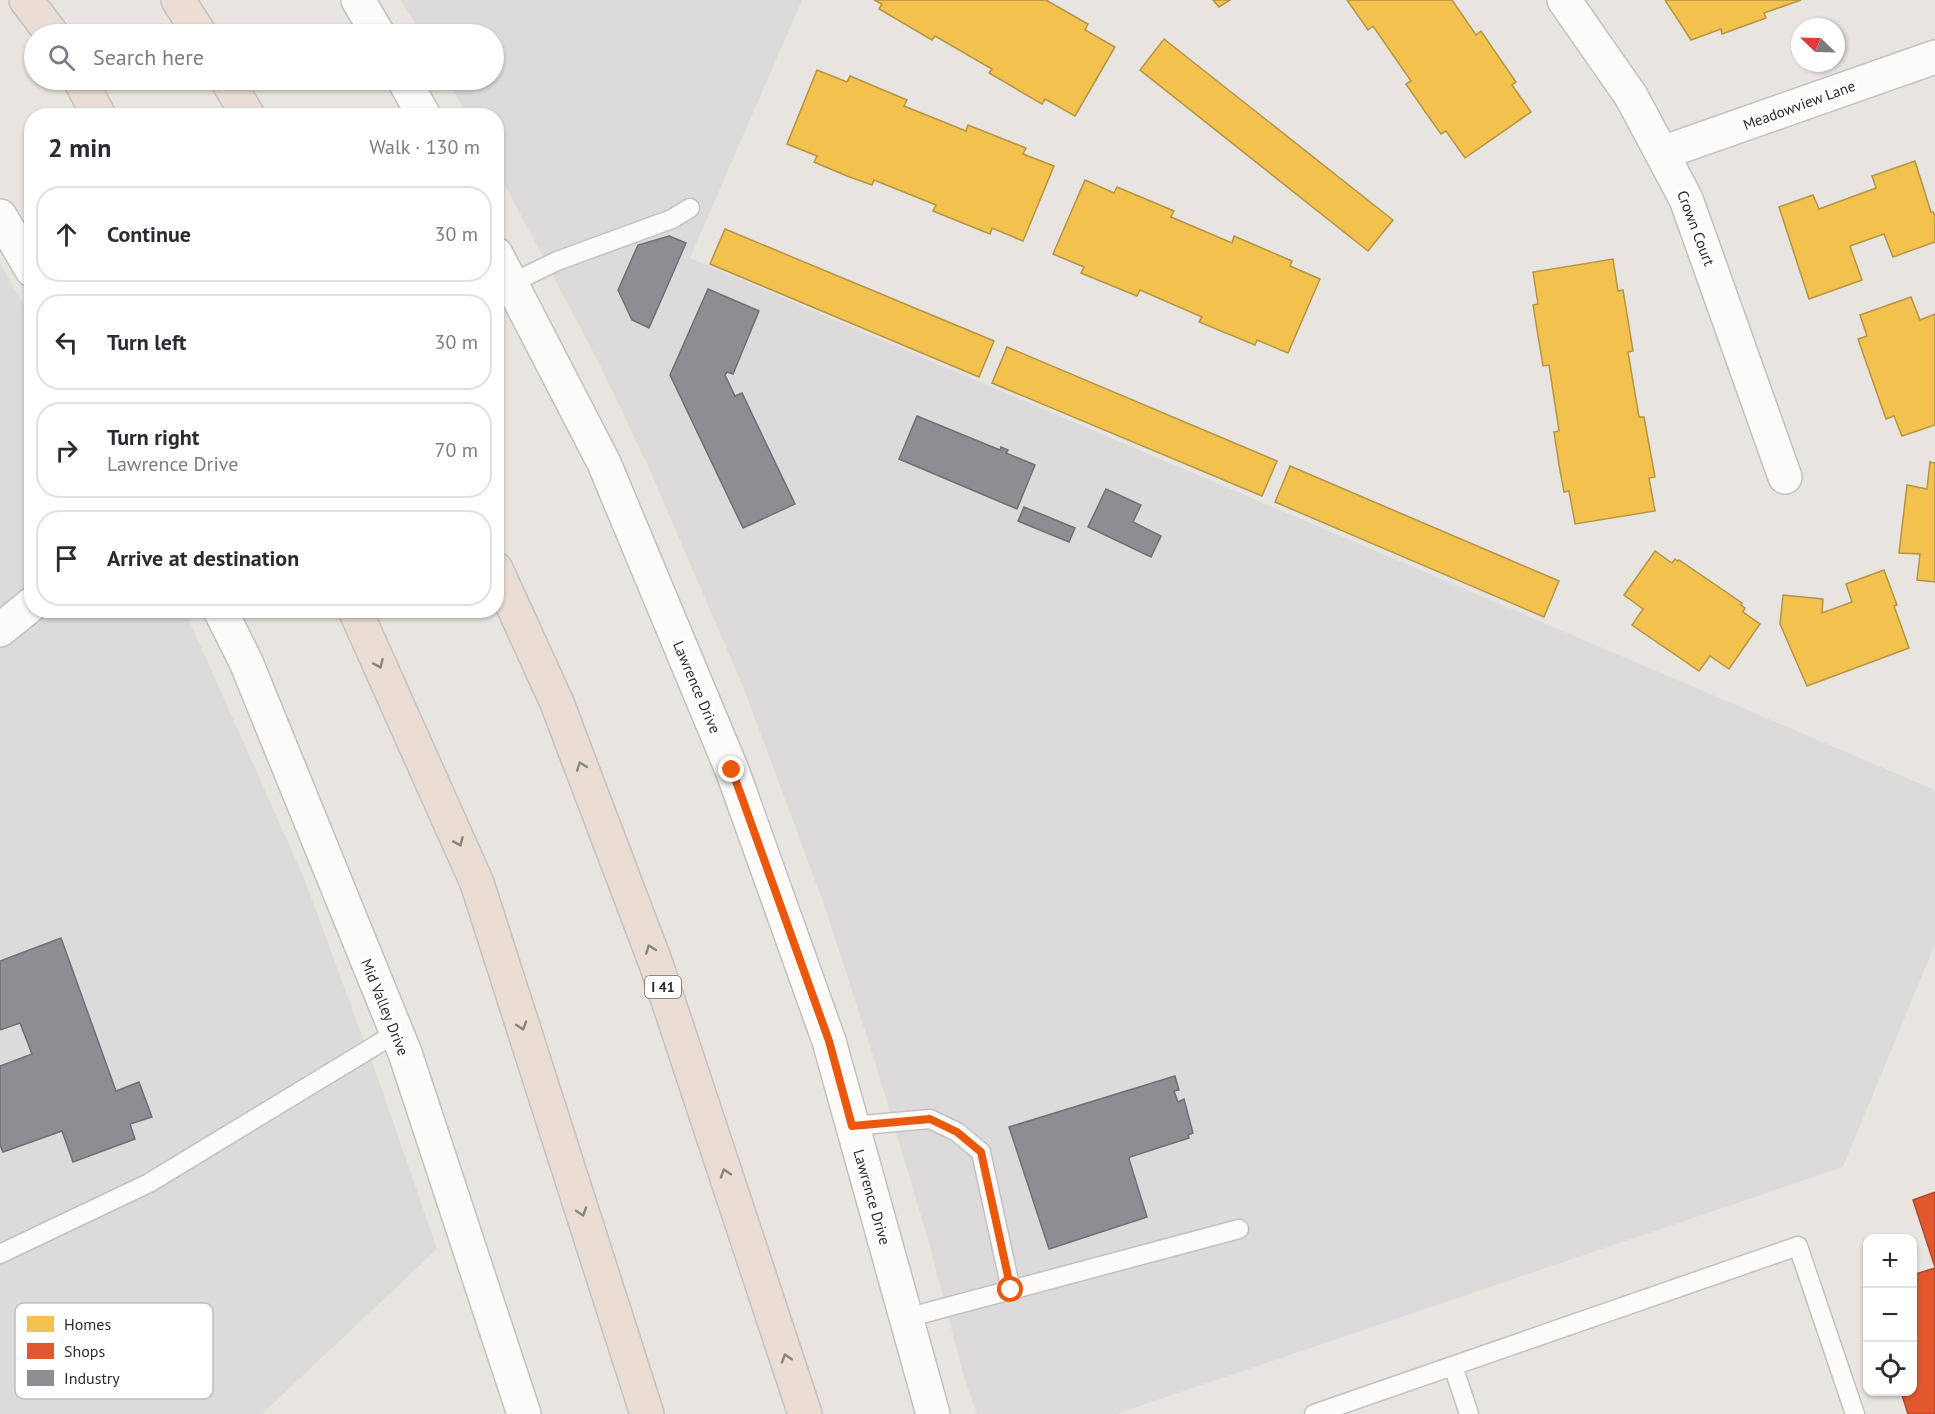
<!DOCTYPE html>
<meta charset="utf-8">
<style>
body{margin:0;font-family:"PT Sans",sans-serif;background:#f2f2f3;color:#2b2b33}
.controls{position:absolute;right:18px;bottom:18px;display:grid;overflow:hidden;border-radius:12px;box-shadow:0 2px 4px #0004}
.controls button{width:54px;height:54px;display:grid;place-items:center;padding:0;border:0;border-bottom:2px solid #e1e1e2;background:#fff;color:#2b2b33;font:30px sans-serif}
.compass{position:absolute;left:1791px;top:18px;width:54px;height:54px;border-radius:50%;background:#fff;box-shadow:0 2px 4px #0004;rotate:293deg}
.stop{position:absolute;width:18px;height:18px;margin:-14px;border:4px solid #ea580c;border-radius:50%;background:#fff}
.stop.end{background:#ea580c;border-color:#fff;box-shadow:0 2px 6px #0008}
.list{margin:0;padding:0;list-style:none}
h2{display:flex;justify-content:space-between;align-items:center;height:78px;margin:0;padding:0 24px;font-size:26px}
h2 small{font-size:20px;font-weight:400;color:#7c7c81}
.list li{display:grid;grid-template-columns:39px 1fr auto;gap:18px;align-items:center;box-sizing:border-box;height:96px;margin:0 12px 12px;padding:0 12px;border:2px solid #e1e1e2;border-radius:24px}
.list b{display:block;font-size:22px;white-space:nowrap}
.list p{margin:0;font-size:20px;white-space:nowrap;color:#7c7c81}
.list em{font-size:20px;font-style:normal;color:#7c7c81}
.icon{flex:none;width:33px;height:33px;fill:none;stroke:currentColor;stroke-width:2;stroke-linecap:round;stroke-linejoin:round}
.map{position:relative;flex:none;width:1935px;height:1414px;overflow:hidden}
.search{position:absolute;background:#fff;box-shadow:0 2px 4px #0004;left:24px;top:24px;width:480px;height:66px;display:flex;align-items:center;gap:15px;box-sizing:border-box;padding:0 21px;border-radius:33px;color:#7c7c81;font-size:22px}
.panel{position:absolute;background:#fff;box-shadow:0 2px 4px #0004;left:24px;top:108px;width:480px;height:510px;border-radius:24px}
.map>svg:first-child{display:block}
.industrial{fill:#dddadc}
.homes{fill:#f2c14e;stroke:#b69444;stroke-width:1.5}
.shops{fill:#e4572e;stroke:#ac4a2d;stroke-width:1.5}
.industry{fill:#8d8d92;stroke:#707073;stroke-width:1.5}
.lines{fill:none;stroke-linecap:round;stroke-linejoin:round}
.lane-casing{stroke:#c2c1c1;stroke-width:21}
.street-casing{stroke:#c2c1c1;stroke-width:36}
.secondary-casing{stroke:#c2c1c1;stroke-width:36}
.highway-casing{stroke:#c5c3c1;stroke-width:36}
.lane{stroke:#fcfbfa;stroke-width:18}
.street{stroke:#fcfbfa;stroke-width:33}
.secondary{stroke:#fcfbfa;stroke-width:33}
.highway{stroke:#e9ddd4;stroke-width:33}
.oneway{stroke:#8a8480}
.route{stroke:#ea580c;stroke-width:8}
.labels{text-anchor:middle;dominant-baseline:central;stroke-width:6;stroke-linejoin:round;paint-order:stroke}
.shield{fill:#fff;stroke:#6b6b6b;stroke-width:1.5}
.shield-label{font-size:14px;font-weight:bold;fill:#2b2b2b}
.street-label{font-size:15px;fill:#2b2b2b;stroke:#fff}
.key{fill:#fff;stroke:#bfbfbf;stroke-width:1.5}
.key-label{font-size:16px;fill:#2b2b2b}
</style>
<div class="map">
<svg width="1935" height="1414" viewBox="0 0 1935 1414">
<rect width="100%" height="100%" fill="#e8e5e0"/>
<g class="industrial">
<polygon points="401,0 802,0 690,258 1935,790 1935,944 1843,1167 1116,1414 977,1414 963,1374 930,1246 872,1052 823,902 744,689 648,466 599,363 497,170 496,116 467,115 447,80 494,80 494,34 421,34"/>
<polygon points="0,262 31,319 32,610 185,611 304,878 385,1098 437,1249 262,1414 0,1414"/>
</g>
<g class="homes">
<polygon points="874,0 1046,0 1088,24 1085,30 1115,47 1075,116 1045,99 1042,104 989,73 992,69 935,36 932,40 879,9 882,4"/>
<polygon points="1213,0 1230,0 1219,7"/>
<polygon points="1347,0 1452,0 1476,35 1481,31 1516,82 1512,85 1531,112 1465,158 1446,131 1441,134 1426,113 1406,84 1411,81 1373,26 1368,30"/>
<polygon points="1665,0 1801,0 1764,13 1766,18 1722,34 1721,29 1691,40"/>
<polygon points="1164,39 1393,220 1368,251 1140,70"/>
<polygon points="817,70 847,82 850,76 907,100 904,106 966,131 968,125 1026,148 1023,154 1054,166 1023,241 992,228 990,234 933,211 936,205 874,180 872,185 847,176 814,162 817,156 787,144"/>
<polygon points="1915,161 1931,212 1933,212 1935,216 1935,242 1893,257 1884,234 1850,246 1862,280 1809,299 1779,207 1813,195 1819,209 1876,188 1872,176"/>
<polygon points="1085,180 1114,193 1117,187 1174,211 1171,217 1232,243 1234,236 1292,261 1290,266 1320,279 1288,353 1257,340 1255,345 1199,322 1202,317 1140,290 1137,296 1081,273 1084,267 1053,254"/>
<polygon points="725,229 994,341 979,377 710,264"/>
<polygon points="1613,259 1618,291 1623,290 1633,351 1628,352 1639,417 1644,417 1655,477 1649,478 1655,511 1575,524 1569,491 1564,492 1559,465 1554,432 1559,431 1549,365 1543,366 1533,305 1538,304 1533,272"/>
<polygon points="1911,297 1920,320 1935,314 1935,425 1902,436 1894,416 1886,419 1858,339 1867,336 1860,315"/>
<polygon points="1007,347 1277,461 1262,496 992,383"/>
<polygon points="1930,462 1935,463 1935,582 1917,580 1920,554 1899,553 1907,485 1927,489"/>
<polygon points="1290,466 1559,581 1544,617 1275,502"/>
<polygon points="1655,551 1672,563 1675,559 1678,561 1679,560 1742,603 1741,605 1745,608 1743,612 1760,624 1729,669 1710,656 1699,671 1632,625 1643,609 1624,595"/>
<polygon points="1884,570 1897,605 1894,606 1909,648 1807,686 1780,624 1783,595 1823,599 1822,613 1852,602 1846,584"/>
</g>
<g class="shops">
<polygon points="1935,1192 1935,1267 1913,1200"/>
<polygon points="1935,1268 1935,1414 1908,1414 1901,1392 1912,1392 1912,1275"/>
</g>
<g class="industry">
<polygon points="669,236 686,243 649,328 632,320 618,290 638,245"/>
<polygon points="708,289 759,311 733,374 727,372 725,375 735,396 742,393 795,504 743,528 670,375"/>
<polygon points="917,416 1000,450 1001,447 1008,450 1006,453 1035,465 1017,509 899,459"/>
<polygon points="1106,489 1141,505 1133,522 1161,536 1151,557 1088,527"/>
<polygon points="1024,507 1075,528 1069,542 1018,521"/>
<polygon points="61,938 116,1091 139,1082 152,1117 130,1124 135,1139 73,1162 62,1131 3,1152 0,1145 0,1066 32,1054 20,1023 0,1030 0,961"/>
<polygon points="1175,1076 1179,1090 1174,1091 1178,1102 1184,1099 1193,1133 1188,1135 1189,1138 1130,1157 1129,1159 1147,1217 1049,1249 1009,1127"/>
</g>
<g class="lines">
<g class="lane-casing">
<g id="lane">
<polyline points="512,283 557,261 672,219 690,208"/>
<polyline points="852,1126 930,1119 957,1132 981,1152 1011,1290"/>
<polyline points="0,1254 149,1183 396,1033"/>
<polyline points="906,1318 1239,1229"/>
<polyline points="1453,1366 1469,1414"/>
<polyline points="1314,1414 1798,1246 1855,1414"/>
</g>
</g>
<g class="street-casing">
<g id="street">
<polyline points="1564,0 1631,96 1686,199 1785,477"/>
<polyline points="1662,153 1935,57"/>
<polyline points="0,216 32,270"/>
<polyline points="220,610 246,662 405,1053 524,1414"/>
<polyline points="0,630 32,604"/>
</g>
</g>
<g class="secondary-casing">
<g id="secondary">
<polyline points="358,0 378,34"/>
<polyline points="404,80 424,116"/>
<polyline points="496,254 604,463 732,770 829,1041 933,1414"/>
</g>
</g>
<g class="highway-casing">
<g id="highway">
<polyline points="26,0 52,34"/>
<polyline points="178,0 200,34"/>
<polyline points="80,80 99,116"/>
<polyline points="227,80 248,116"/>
<polyline points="496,569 557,703 656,964 805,1414"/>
<polyline points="355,610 477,883 647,1414"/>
</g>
</g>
<use href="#lane" class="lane"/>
<use href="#street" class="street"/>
<use href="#secondary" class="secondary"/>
<use href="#highway" class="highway"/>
</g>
<defs><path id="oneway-chevron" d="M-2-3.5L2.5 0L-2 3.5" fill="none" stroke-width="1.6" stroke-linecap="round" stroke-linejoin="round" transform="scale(1.5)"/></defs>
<g class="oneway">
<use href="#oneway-chevron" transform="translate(379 664) rotate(66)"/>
<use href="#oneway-chevron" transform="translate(581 766) rotate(-111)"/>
<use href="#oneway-chevron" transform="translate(459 842) rotate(66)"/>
<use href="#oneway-chevron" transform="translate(650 949) rotate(-111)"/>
<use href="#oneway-chevron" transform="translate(522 1026) rotate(72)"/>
<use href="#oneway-chevron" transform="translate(725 1173) rotate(-108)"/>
<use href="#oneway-chevron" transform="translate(582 1212) rotate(72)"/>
<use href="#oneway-chevron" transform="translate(786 1358) rotate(-108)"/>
</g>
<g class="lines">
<polyline class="route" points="732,770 829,1041 852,1126 930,1119 957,1132 981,1152 1011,1290"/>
</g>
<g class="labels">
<rect class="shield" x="645" y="976" width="36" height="22" rx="4.5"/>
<g class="shield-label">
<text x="663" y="987">I 41</text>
</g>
<g class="street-label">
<text transform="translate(1799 105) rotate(-20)">Meadowview Lane</text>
<text transform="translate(1696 228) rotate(69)">Crown Court</text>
<text transform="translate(697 687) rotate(67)">Lawrence Drive</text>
<text transform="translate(385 1007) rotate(68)">Mid Valley Drive</text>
<text transform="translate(872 1197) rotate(74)">Lawrence Drive</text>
</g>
</g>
<rect x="15" y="1303" width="198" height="96" rx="9" class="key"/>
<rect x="27" y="1316" width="27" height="16" fill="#f2c14e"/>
<rect x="27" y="1343" width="27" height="16" fill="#e4572e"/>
<rect x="27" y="1370" width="27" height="16" fill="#8d8d92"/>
<g class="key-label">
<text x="64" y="1330">Homes</text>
<text x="64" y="1357">Shops</text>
<text x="64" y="1384">Industry</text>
</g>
</svg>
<div class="controls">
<button>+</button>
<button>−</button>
<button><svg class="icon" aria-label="locate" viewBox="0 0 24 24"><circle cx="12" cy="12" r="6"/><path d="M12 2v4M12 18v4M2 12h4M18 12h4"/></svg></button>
</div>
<svg class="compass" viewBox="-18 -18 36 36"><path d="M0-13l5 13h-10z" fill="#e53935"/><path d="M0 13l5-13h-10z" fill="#7c7c81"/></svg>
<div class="stop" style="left:1011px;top:1290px"></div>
<div class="stop end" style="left:732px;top:770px"></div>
<div class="search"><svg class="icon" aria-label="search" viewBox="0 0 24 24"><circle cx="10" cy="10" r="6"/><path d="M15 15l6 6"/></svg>Search here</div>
<section class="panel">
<h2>2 min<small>Walk · 130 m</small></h2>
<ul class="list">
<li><svg class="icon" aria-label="ahead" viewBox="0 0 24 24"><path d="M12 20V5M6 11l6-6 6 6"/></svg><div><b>Continue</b></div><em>30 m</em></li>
<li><svg class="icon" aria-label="left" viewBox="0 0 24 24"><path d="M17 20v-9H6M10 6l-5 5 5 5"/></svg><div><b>Turn left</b></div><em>30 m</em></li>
<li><svg class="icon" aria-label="right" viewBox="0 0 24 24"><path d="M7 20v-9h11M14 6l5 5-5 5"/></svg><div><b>Turn right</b><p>Lawrence Drive</p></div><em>70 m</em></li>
<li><svg class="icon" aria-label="arrive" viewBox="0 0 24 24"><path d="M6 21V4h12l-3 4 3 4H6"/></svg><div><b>Arrive at destination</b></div></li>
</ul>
</section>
</div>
